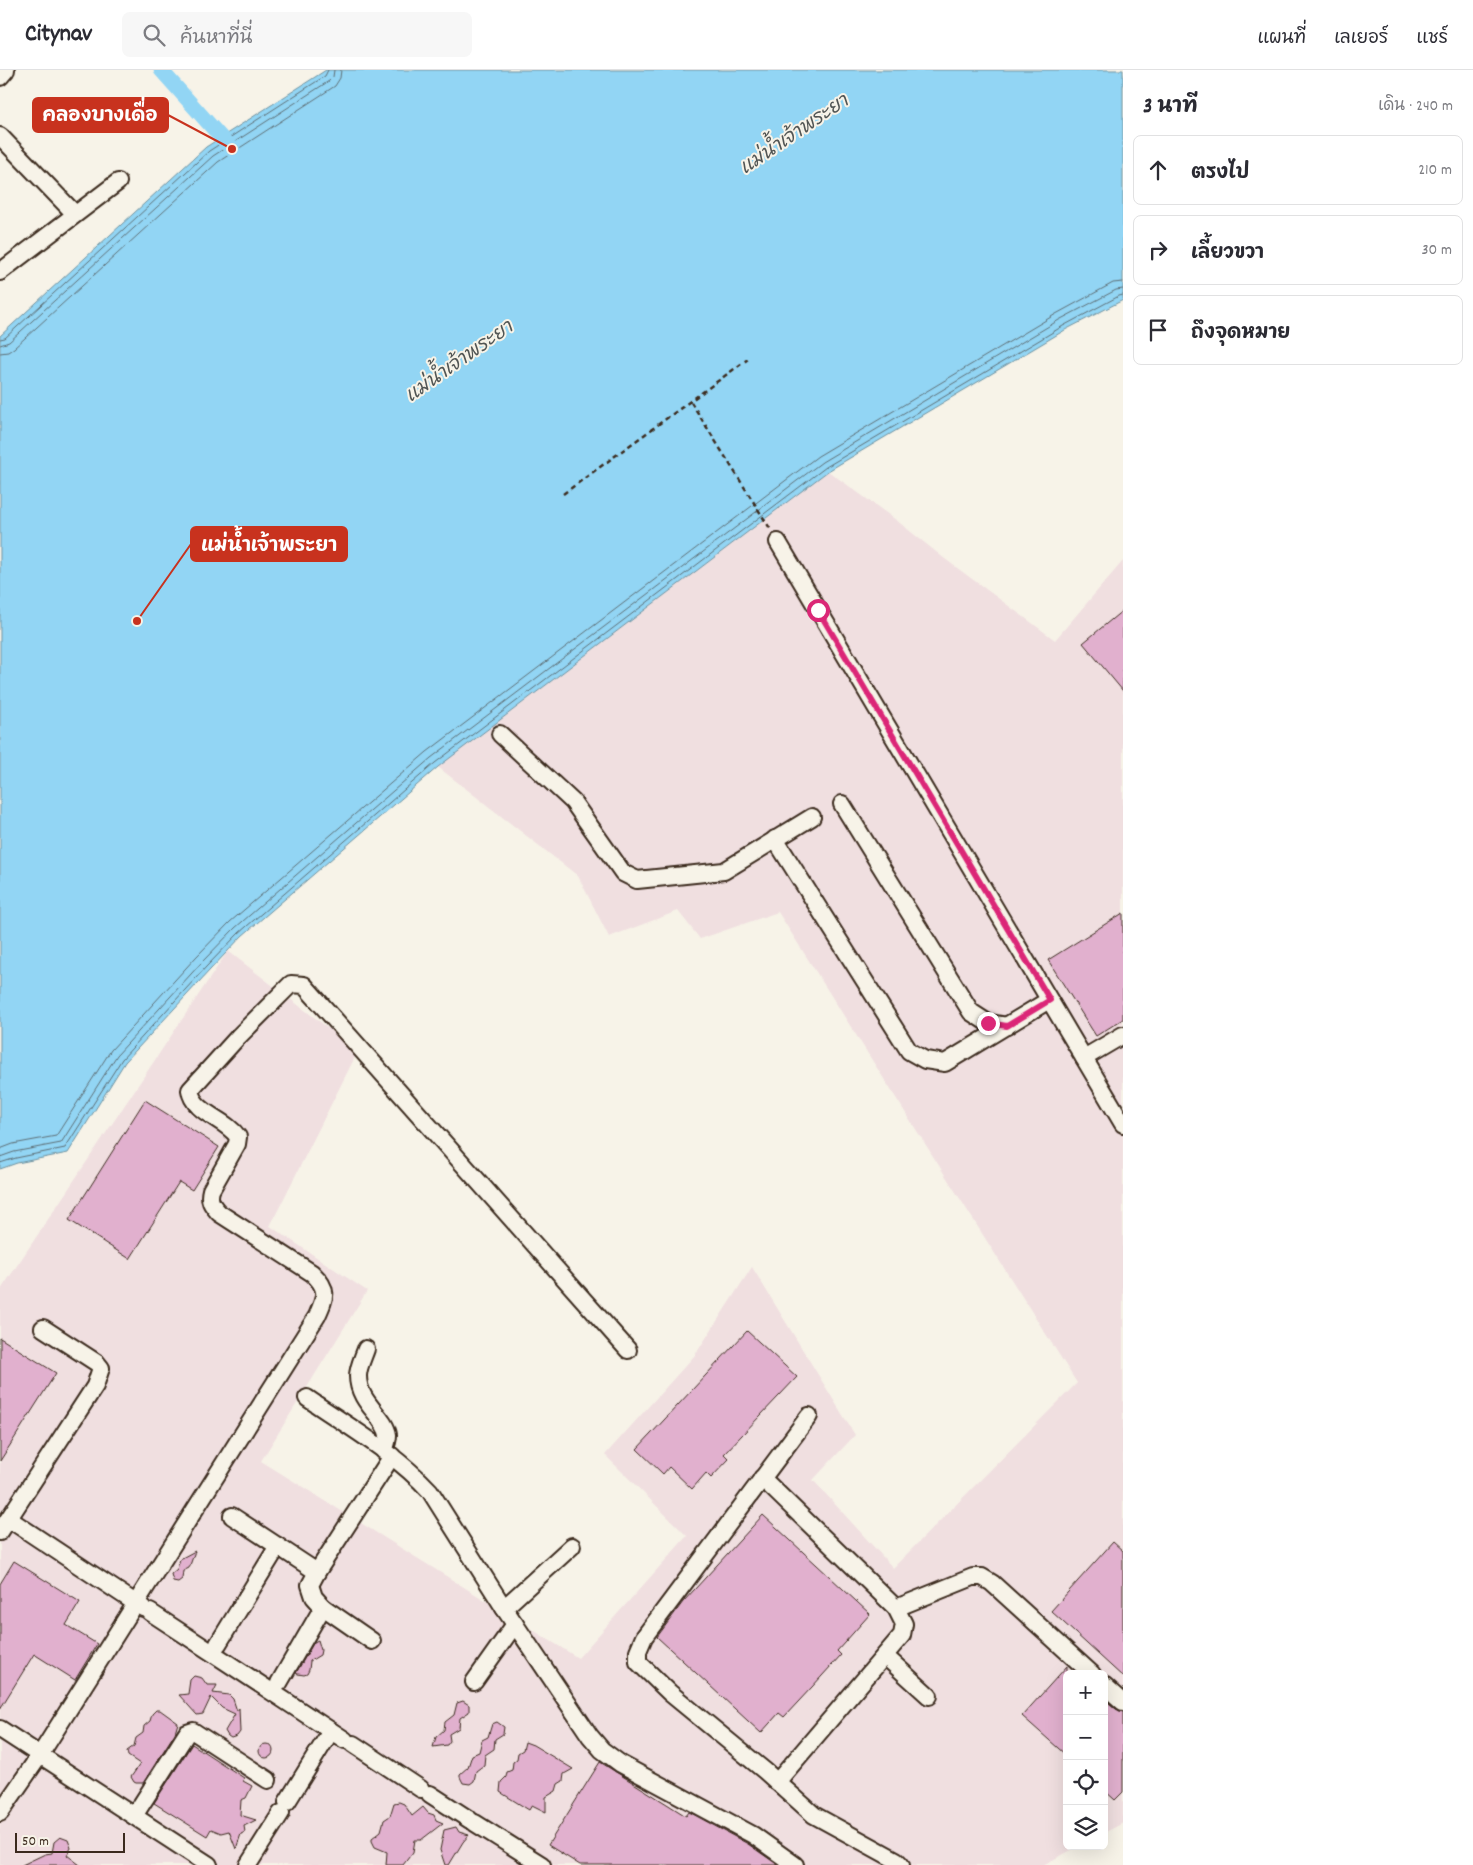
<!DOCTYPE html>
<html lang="th">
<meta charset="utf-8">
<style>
body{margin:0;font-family:Dekko,"Playpen Sans Thai",sans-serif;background:#f7f7f7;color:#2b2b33}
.controls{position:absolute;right:15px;bottom:15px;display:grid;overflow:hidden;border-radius:8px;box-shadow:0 5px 20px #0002}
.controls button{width:45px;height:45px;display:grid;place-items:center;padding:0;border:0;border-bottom:1px solid #e1e1e2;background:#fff;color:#2b2b33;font:25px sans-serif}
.scale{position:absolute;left:15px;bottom:12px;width:110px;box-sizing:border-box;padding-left:5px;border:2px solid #3b2a1e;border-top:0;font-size:14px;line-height:18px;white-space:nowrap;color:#3b2a1e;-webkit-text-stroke:4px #f7f3e8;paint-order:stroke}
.stop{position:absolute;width:15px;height:15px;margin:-11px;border:4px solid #db2777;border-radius:50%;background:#fff}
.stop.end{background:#db2777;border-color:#fff;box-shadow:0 1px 5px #0008}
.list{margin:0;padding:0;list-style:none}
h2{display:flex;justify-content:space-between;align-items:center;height:65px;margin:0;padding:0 20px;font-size:21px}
h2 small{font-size:16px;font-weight:400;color:#7c7c81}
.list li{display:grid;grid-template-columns:32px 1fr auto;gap:15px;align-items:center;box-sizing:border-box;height:70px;margin:0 10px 10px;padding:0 10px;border:1px solid #e1e1e2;border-radius:8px}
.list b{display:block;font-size:19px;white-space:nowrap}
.list em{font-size:16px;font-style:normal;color:#7c7c81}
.icon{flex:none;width:28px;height:28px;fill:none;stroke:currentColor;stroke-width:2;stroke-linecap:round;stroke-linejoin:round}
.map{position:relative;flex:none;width:1123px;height:1795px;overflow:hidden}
header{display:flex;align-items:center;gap:30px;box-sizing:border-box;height:70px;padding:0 25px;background:#fff;border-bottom:1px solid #e1e1e2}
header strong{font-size:24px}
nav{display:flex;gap:28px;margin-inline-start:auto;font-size:18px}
.search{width:350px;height:45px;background:#f7f7f7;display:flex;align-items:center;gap:12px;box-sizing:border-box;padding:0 18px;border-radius:8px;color:#7c7c81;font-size:19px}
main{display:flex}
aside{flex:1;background:#fff}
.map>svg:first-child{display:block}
.built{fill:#f0dfe0}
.water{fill:#92d5f4;stroke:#6f919e}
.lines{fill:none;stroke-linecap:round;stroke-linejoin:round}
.shore{stroke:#5e6e74;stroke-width:1}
.canal{stroke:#92d5f4;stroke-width:15}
.building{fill:#e1b0ce;stroke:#3b2a1e}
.minor-casing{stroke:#3b2a1e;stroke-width:20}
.path{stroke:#3b2a1e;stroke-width:2.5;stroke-dasharray:5 4;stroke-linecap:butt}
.minor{stroke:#f7f3e8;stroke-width:16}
.route{stroke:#db2777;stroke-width:6}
.labels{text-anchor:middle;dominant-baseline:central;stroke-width:4;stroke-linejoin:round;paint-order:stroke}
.water-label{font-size:19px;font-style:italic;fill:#515554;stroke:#f7f3e8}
.leader{fill:none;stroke:#c8321e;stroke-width:2}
.callout-dot{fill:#c8321e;stroke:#f7f3e8;stroke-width:2}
.callout{fill:#c8321e;stroke:#c8321e;stroke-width:2}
.callout-label{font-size:19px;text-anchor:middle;font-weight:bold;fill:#fff}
</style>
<header>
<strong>Citynav</strong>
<div class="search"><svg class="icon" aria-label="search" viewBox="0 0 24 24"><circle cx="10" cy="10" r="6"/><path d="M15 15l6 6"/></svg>ค้นหาที่นี่</div>
<nav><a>แผนที่</a><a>เลเยอร์</a><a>แชร์</a></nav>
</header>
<main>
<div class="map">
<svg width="1123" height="1795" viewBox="0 0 1123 1795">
<rect width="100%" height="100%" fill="#f7f3e8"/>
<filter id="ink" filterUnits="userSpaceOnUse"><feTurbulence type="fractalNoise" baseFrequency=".02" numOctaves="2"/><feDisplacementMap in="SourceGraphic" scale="10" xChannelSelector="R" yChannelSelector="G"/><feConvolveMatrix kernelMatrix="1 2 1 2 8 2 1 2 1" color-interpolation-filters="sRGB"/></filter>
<g filter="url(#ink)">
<polygon class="built" points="828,401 896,450 945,489 1055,570 1123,491 1123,1753 1104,1763 1104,1604 1067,1604 1067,1776 1079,1776 1043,1795 0,1795 0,1221 228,881 358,981 270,1156 367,1221 261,1391 578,1588 687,1466 605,1385 695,1285 752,1197 855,1365 813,1410 893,1498 1077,1313 778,842 700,869 678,841 609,867 578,806 438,697"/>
<polygon class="water" points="326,0 1123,0 1123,230 1065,260 828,401 438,697 242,866 210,900 125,992 68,1083 17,1093 0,1099 0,266 206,77"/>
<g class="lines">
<g class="shore">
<polyline points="0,269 5,268 209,81 325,6 328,0"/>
<polyline points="0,275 9,272 213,86 329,11 333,7 334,0"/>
<polyline points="0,283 8,282 14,278 218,92 335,16 340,8 341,0"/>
<polyline points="0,1079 13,1074 56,1066 111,980 196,887 230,852 427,682 818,386 1056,244 1113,213 1123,212"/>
<polyline points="0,1087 14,1082 61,1073 117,985 202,892 235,858 431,688 822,392 1059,250 1116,220 1123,219"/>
<polyline points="0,1093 16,1088 65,1078 122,989 206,897 239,863 435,693 826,397 1063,256 1119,226 1123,225"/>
</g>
<polyline class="canal" points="161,0 235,83"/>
</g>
<g class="building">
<polygon points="1123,540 1123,621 1083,573"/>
<polygon points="1123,843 1123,949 1096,966 1048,890"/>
<polygon points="145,1030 219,1077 192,1120 179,1112 130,1189 69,1150"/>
<polygon points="747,1261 797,1307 724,1384 729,1389 711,1408 706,1403 692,1419 669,1397 663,1404 637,1379"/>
<polygon points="0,1268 56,1303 0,1391"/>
<polygon points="763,1445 870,1544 837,1581 841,1585 812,1617 784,1647 779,1643 761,1663 657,1567 683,1532"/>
<polygon points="1113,1472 1123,1481 1123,1607 1051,1541"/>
<polygon points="195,1481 189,1498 183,1501 182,1509 178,1512 173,1511 171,1504 177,1499 180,1489"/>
<polygon points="14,1491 80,1532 66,1555 97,1574 75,1610 34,1584 0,1639 0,1514"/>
<polygon points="318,1570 321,1580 320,1585 310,1591 309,1600 307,1604 304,1605 298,1604 296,1603 314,1572"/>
<polygon points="1067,1596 1067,1686 1022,1646"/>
<polygon points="194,1606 202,1608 207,1615 217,1615 213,1623 229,1625 233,1629 237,1641 239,1638 240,1662 237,1666 231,1668 228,1666 225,1661 235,1644 222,1638 211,1627 203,1644 197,1645 179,1625 188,1624 190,1610"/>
<polygon points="1104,1629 1116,1639 1123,1642 1123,1722 1115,1730 1104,1720"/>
<polygon points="463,1631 469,1635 469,1642 460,1648 459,1658 449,1664 450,1671 447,1675 433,1677 436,1667 444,1660 445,1652 454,1645 457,1633"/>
<polygon points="156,1640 160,1640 178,1653 175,1663 143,1713 136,1713 134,1712 131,1707 140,1694 128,1686 127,1681 134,1676 136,1668 143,1663 144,1656 150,1651 152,1644"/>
<polygon points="497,1652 504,1657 503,1664 495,1669 494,1679 485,1685 484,1695 476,1701 474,1711 470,1714 463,1713 460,1707 460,1704 468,1697 472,1685 479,1682 482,1670 488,1667 492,1654"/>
<polygon points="525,1672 533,1675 573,1699 564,1704 563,1711 558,1714 556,1721 546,1727 546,1742 532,1735 529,1740 500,1722 501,1712 506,1707 507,1702 512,1700 513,1692 517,1689 518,1683 523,1680"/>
<circle cx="266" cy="1681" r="7"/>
<polygon points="192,1674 244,1708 243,1711 252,1716 246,1728 241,1730 240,1745 256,1750 244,1756 245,1762 241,1764 236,1779 229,1761 221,1763 211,1759 207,1766 154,1733"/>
<polygon points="600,1692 686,1746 689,1742 748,1774 778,1795 580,1795 548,1775"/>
<polygon points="399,1732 404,1734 412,1746 423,1737 428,1743 434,1745 436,1750 443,1753 421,1770 415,1770 413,1782 403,1795 386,1795 387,1782 375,1777 372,1771 372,1768 381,1761 384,1750 390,1746 394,1733"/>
<polygon points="456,1757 459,1762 469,1765 463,1772 449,1795 445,1795 440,1780 444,1760"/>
<polygon points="60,1767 68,1770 71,1778 67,1785 80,1795 22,1795 45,1784 52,1783 54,1772"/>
</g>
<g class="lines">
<g class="minor-casing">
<g id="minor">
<polyline points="0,7 6,0"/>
<polyline points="0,66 75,144"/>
<polyline points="0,202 118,112"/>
<polyline points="778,472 1123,1054"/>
<polyline points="500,664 573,732 623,803 637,810 724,801 812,747"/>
<polyline points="842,734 971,942 988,953 1007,956"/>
<polyline points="775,769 909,981 925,990 945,993 1049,930"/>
<polyline points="1084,988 1123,965"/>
<path d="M366 1279C363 1288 358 1297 358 1306 358 1333 385 1346 388 1365 388 1371 386 1376 384 1381"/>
<path d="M307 1328C349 1357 395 1383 430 1421L504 1538 590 1666 602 1680 621 1694 753 1765 795 1795"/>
<polyline points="809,1346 644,1567 638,1581 638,1592 670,1623 765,1701 814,1745 896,1790 901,1795"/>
<polyline points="762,1408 896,1538 904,1554 902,1565 777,1712"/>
<polyline points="232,1446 317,1502"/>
<polyline points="9,1449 143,1538"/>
<polyline points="0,1462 95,1316 101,1298 97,1293 43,1258"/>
<polyline points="504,1538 572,1476"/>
<polyline points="896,1538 973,1507 982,1507 992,1513 1092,1604"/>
<polyline points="150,1542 345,1670"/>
<polyline points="372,1571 323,1537 314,1527 310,1515 317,1502 392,1386"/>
<polyline points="218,1574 278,1476"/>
<polyline points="885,1586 929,1626"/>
<polyline points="474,1612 515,1554"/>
<polyline points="279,1613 323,1537"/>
<polyline points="1104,1615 1123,1632"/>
<polyline points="0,1659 209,1795"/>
<polyline points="353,1674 421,1719"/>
<polyline points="430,1724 470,1750"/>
<polyline points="287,1732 331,1661"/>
<path d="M0 1743 40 1685 317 1246C326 1226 329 1219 312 1203L219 1143C212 1135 208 1131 211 1120L237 1074 238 1067C226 1049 193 1043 190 1020L238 967 291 914 304 915 628 1280"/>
<polyline points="134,1746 187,1663 193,1661 268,1710"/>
<polyline points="475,1753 542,1795"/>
<polyline points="248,1795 281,1743"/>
</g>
</g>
<g class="path">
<polyline points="691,332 771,460"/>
<polyline points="563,424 748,289"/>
</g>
<use href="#minor" class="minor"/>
</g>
</g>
<g class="lines" filter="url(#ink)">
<polyline class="route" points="818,540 1050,930 1007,956 988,953"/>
</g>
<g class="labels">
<g class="water-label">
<text transform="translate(795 66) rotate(-34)">แม่น้ำเจ้าพระยา</text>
<text transform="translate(460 293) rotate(-35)">แม่น้ำเจ้าพระยา</text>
</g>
</g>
<path class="leader" d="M232 79L168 45M137 551L191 474"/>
<g class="callout-dot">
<circle cx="232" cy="79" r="5"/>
<circle cx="137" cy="551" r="5"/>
</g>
<g class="callout">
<rect x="33" y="28" width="135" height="34" rx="5"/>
<rect x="191" y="457" width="156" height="34" rx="5"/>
</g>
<g class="callout-label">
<text x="100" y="51">คลองบางเดื่อ</text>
<text x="269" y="481">แม่น้ำเจ้าพระยา</text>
</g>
</svg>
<div class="controls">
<button>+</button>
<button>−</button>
<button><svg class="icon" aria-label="locate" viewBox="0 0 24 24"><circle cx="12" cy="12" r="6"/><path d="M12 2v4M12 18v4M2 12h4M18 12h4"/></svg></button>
<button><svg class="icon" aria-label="layers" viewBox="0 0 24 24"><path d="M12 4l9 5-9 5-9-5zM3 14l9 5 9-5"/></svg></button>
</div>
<div class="scale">50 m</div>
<div class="stop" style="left:818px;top:540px"></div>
<div class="stop end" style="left:988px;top:953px"></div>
</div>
<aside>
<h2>3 นาที<small>เดิน · 240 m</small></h2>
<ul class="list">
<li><svg class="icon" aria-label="ahead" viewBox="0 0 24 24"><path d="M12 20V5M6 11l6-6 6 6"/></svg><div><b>ตรงไป</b></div><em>210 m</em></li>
<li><svg class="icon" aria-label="right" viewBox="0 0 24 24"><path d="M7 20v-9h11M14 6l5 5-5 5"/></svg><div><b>เลี้ยวขวา</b></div><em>30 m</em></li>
<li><svg class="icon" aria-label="arrive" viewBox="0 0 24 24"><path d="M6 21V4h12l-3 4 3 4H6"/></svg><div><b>ถึงจุดหมาย</b></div></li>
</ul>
</aside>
</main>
